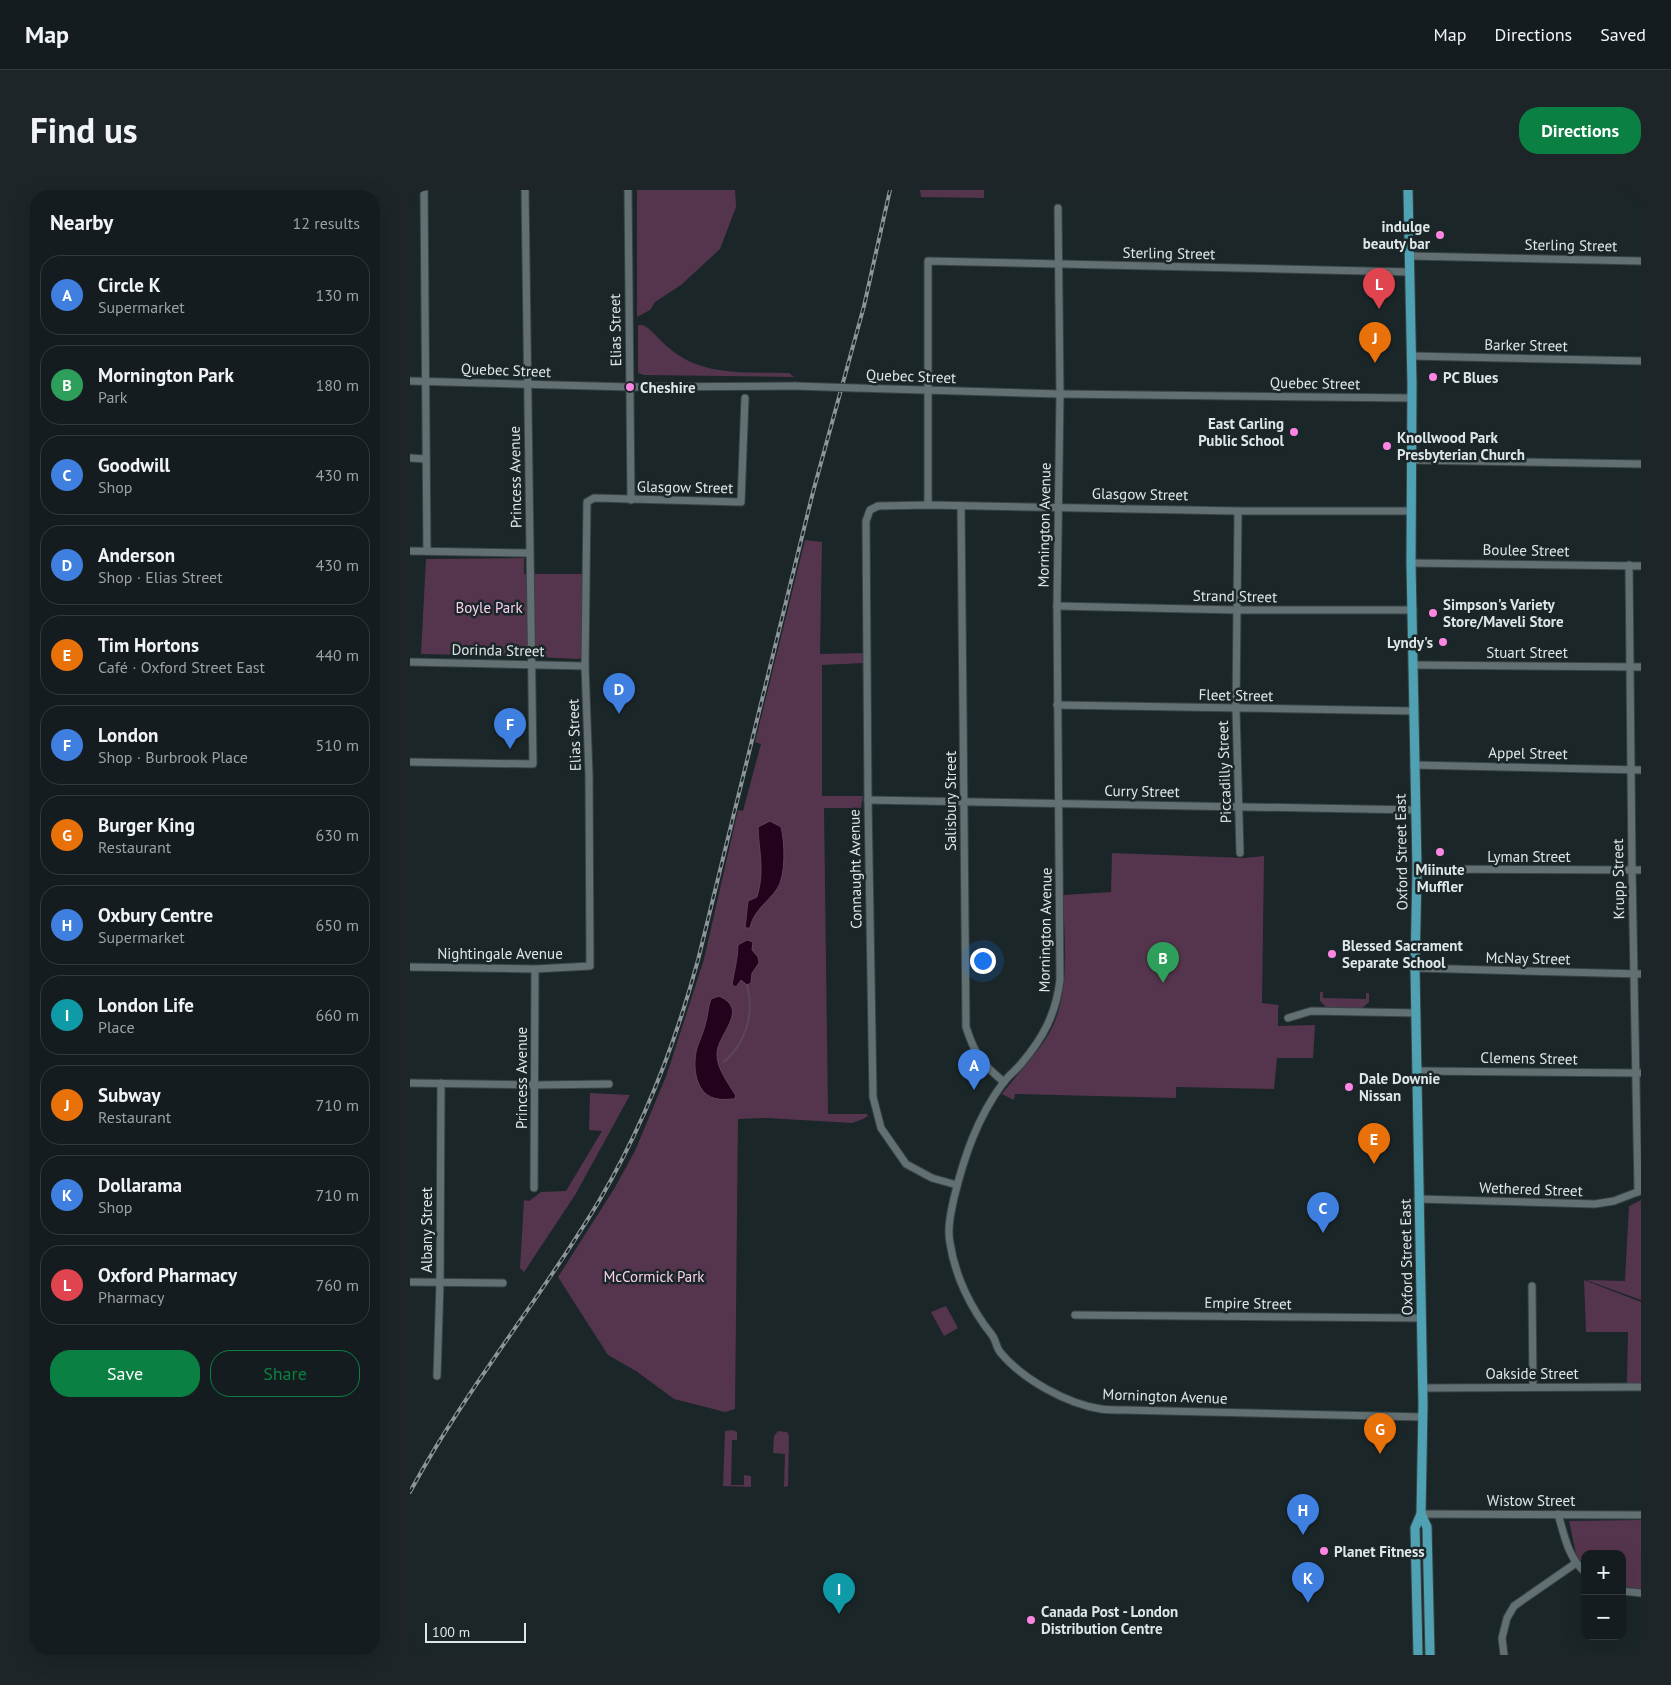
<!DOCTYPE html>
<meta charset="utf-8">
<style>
body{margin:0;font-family:"PT Sans",sans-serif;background:#1d2528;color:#f1f3f6}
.controls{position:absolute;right:15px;bottom:15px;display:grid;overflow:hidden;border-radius:10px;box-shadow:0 5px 20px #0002}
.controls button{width:45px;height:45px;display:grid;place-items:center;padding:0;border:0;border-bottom:1px solid #333a3d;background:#141c1f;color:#f1f3f6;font:25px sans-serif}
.scale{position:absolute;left:15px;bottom:12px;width:101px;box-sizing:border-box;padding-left:5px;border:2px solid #dee6e8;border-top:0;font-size:14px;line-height:18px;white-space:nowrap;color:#dee6e8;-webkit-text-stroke:4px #1b2629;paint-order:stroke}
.you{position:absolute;left:572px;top:770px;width:18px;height:18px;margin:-12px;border:4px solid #fff;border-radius:50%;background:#1a73e8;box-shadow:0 0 0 8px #1a73e833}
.badge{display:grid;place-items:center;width:32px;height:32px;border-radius:50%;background:#0b8043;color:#fff;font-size:16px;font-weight:700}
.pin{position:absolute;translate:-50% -41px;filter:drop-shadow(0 1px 2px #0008)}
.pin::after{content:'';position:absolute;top:26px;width:18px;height:15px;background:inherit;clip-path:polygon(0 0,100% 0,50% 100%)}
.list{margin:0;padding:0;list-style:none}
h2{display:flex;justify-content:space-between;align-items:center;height:65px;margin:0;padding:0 20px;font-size:21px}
h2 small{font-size:16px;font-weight:400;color:#9da1a4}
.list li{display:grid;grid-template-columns:32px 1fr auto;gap:15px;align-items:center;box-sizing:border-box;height:80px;margin:0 10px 10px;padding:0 10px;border:1px solid #333a3d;border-radius:20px}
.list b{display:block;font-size:19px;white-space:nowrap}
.list p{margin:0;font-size:16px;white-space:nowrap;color:#9da1a4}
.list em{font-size:16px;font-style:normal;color:#9da1a4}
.actions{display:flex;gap:10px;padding:15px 20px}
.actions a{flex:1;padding:11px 0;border:1px solid #0b8043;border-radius:20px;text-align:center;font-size:18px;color:#0b8043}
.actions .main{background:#0b8043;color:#fff}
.map{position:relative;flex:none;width:1231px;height:1465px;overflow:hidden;border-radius:20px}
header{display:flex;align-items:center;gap:30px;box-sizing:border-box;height:70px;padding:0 25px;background:#141c1f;border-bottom:1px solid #333a3d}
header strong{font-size:24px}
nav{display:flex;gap:28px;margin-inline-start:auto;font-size:18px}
.intro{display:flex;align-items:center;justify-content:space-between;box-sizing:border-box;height:120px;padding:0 30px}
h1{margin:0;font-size:35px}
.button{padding:12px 22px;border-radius:20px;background:#0b8043;color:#fff;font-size:18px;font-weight:700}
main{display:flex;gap:30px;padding:0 30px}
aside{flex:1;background:#141c1f;border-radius:20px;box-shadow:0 5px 20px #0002}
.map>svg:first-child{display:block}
.green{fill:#55354d}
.water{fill:#22021c;stroke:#5a4659}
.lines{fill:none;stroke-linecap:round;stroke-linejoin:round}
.stream{stroke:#5a4659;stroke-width:2}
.minor-casing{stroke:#394345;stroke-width:9}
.major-casing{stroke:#394345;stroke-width:11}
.minor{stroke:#627073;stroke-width:7}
.major{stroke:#4fa2b3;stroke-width:9}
.rail-casing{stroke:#8c9597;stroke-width:4}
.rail{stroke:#1b2629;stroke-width:2;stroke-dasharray:5.5;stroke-linecap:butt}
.minor-bridge-casing{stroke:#394345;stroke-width:9;stroke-linecap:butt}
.minor-bridge{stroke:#627073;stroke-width:7}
.poi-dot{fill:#fd86e2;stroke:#1b2629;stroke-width:2}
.labels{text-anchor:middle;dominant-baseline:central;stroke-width:5;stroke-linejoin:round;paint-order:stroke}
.poi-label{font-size:15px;font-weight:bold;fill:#dee6e8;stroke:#1b2629;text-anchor:start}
.street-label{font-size:15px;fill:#dee6e8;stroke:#1b2629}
.park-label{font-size:15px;fill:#fbd0ef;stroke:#1b2629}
</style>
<header>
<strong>Map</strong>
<nav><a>Map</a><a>Directions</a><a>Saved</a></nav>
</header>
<div class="intro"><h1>Find us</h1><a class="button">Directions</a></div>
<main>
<aside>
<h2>Nearby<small>12 results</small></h2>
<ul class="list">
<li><span class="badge" style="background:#3f7fe0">A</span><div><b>Circle K</b><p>Supermarket</p></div><em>130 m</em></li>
<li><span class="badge" style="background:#2e9e5b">B</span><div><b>Mornington Park</b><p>Park</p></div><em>180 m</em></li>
<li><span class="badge" style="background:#3f7fe0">C</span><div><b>Goodwill</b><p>Shop</p></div><em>430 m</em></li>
<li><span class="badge" style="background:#3f7fe0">D</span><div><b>Anderson</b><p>Shop · Elias Street</p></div><em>430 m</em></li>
<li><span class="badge" style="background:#e8710a">E</span><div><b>Tim Hortons</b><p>Café · Oxford Street East</p></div><em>440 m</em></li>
<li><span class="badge" style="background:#3f7fe0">F</span><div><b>London</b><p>Shop · Burbrook Place</p></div><em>510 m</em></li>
<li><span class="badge" style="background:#e8710a">G</span><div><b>Burger King</b><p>Restaurant</p></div><em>630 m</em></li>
<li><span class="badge" style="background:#3f7fe0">H</span><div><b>Oxbury Centre</b><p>Supermarket</p></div><em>650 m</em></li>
<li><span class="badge" style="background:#0f9aa8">I</span><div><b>London Life</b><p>Place</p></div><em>660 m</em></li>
<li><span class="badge" style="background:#e8710a">J</span><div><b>Subway</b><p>Restaurant</p></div><em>710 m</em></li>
<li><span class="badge" style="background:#3f7fe0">K</span><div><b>Dollarama</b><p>Shop</p></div><em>710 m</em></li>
<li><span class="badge" style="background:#e0444e">L</span><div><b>Oxford Pharmacy</b><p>Pharmacy</p></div><em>760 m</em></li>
</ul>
<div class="actions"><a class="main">Save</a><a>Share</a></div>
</aside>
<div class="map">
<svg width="1231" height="1465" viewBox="0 0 1231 1465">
<rect width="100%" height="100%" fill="#1b2629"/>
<g class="green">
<polygon points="227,0 325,0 326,17 310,59 271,95 245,112 240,120 227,127"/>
<polygon points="510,0 574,0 574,8 511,7"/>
<path d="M228 135H233L238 138C249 148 258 159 270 166 300 186 345 182 379 183L384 187 234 185 228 183Z"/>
<polygon points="395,350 412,352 410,464 454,463 454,473 412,475 412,606 453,606 451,618 414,618 418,924 457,924 458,926 453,929 442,933 357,928 328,929 325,1219 315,1222 264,1209 226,1181 198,1165 148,1087 204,999 225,961 257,884 294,769 328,620 333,621 351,554 345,552"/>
<polygon points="114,368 114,384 172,384 173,463 171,468 168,469 105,466 11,464 16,369"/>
<path d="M702 663 835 668 854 666 852 813 869 815 868 820V836L905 835 903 868H867L864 899 766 897V908L605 904 604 910 592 904C607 884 633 858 643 836 661 795 654 749 653 705L701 702Z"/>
<polygon points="910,802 913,802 913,808 956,809 956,803 959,803 959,812 952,818 917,818 910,811"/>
<polygon points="180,903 220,905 165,1005 114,1082 110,1078 114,1010 119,1011 131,1002 156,1001 192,941 179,940"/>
<polygon points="1231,1010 1231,1110 1176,1090 1215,1091 1219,1016"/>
<polygon points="1174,1090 1231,1112 1231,1193 1217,1194 1218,1142 1176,1142"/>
<polygon points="536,1116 548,1138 534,1146 521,1122"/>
<polygon points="323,1240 327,1242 327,1250 322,1250 321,1295 334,1295 334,1285 341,1286 341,1297 313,1296 315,1241"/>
<polygon points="368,1241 377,1242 379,1246 378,1296 374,1297 375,1264 363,1263 364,1246"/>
<polygon points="1231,1330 1231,1399 1212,1396 1212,1364 1175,1364 1175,1374 1167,1368 1159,1331"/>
</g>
<g class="water">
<path d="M360 631 371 637C375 652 376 686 367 699 358 712 343 721 340 738H335L338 711 347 707C355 680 349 664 348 637Z"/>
<path d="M337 750 343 752 342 760 348 767 349 773 342 783 341 793 337 795 331 790 326 797 322 795C324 781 328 769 328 755Z"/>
<path d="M309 806C340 820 308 843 307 863 306 878 319 894 326 906L324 909C319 909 313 910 308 909 285 906 282 876 287 858 290 849 294 841 296 832 298 824 298 817 301 809Z"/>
</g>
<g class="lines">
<path class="stream" d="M314 872C336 853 345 823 337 795"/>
<g class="minor-casing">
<g id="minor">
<polyline points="14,0 17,361"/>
<polyline points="218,0 221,310"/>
<path d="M648 18 650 204 647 416 650 790C646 824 633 848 611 874 605 881 598 886 593 893 567 928 554 967 544 1008 541 1022 537 1038 540 1053 545 1086 561 1119 582 1145 586 1150 586 1157 590 1162 612 1189 657 1214 691 1219 698 1220 706 1220 714 1220L1013 1227"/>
<polyline points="1000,66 1231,71"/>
<polyline points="1001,166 1231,171"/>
<polyline points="0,191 220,197 385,196"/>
<polyline points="446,198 650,204 1001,208"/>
<polyline points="0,268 16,269"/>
<polyline points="1001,270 1231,274"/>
<polyline points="518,315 518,71 1000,82"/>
<path d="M551 316 556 837C565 865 572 874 594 892"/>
<polyline points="828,321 826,519 830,663"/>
<polyline points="0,361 119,363"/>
<polyline points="1001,373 1231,376"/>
<polyline points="1219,375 1222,680 1228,1002"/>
<polyline points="647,416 827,420 1003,420"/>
<polyline points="0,472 175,476"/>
<polyline points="1003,475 1231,477"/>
<polyline points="647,515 1003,521"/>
<polyline points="0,572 123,574 115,0"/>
<polyline points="1004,575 1231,580"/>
<polyline points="458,610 1005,620"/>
<polyline points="1007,679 1231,680"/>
<polyline points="0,777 125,779 180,776 179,585 175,476 177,312 184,308 331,312 335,208"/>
<polyline points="1005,778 1231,784"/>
<polyline points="878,828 901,821 1006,823"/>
<polyline points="1007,881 1231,883"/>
<polyline points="0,893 125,895 199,894"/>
<polyline points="547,995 522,988 496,974 471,938 463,907 458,610 456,331 460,320 468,316 518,315 828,321 1001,321"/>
<polyline points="124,998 125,779"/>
<polyline points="1008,1009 1185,1014 1204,1011 1230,1001"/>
<polyline points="0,1092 93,1093"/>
<polyline points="1122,1096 1123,1197"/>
<polyline points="665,1125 1011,1128"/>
<polyline points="27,1186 30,1092 31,893"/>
<polyline points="1012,1198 1231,1197"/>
<polyline points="1011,1324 1231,1325"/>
<path d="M1148 1324C1154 1344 1158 1368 1175 1382"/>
<polyline points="1212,1401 1231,1403"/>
<polyline points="1094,1465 1092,1448 1097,1428 1104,1416 1166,1373"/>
</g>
</g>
<g class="major-casing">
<g id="major">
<polyline points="998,0 1002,194 1001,373 1007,679 1005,778 1013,1215 1011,1324 1005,1338 1008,1465"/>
<polyline points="1011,1324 1017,1337 1020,1465"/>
</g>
</g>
<use href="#minor" class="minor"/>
<use href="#major" class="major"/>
<g class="rail-casing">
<path id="rail" d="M0 1302C55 1200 130 1110 189 1011 234 935 265 855 288 770L403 302 454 116 480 0"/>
</g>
<use href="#rail" class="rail"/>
<g class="minor-bridge-casing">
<polyline id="minor-bridge" points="385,196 446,198"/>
</g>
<use href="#minor-bridge" class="minor-bridge"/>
</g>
<g class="poi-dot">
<circle cx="1030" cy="45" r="5"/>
<circle cx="1023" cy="187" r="5"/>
<circle cx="220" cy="197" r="5"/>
<circle cx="884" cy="242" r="5"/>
<circle cx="977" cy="256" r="5"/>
<circle cx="1023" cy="423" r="5"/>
<circle cx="1033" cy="452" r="5"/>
<circle cx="1030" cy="662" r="5"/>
<circle cx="922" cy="764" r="5"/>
<circle cx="939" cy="897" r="5"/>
<circle cx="914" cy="1361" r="5"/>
<circle cx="621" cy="1430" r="5"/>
</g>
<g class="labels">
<g class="poi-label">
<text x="1020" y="36" text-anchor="end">indulge<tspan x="1020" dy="17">beauty bar</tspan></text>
<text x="1033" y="187">PC Blues</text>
<text x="230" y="197">Cheshire</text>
<text x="874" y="233" text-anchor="end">East Carling<tspan x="874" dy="17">Public School</tspan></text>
<text x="987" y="247">Knollwood Park<tspan x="987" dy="17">Presbyterian Church</tspan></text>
<text x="1033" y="414">Simpson's Variety<tspan x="1033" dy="17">Store/Maveli Store</tspan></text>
<text x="1023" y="452" text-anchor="end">Lyndy's</text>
<text x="1030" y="679" text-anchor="middle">Miinute<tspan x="1030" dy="17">Muffler</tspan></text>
<text x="932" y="755">Blessed Sacrament<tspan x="932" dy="17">Separate School</tspan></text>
<text x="949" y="888">Dale Downie<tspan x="949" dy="17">Nissan</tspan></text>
<text x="924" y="1361">Planet Fitness</text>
<text x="631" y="1421">Canada Post - London<tspan x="631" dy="17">Distribution Centre</tspan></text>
</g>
<g class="street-label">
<text transform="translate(1161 55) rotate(1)">Sterling Street</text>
<text transform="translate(759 63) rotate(1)">Sterling Street</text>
<text transform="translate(205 140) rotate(-91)">Elias Street</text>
<text transform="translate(1116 155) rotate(1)">Barker Street</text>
<text transform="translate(96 180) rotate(2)">Quebec Street</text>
<text transform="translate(501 186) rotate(2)">Quebec Street</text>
<text transform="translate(905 193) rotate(1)">Quebec Street</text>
<text transform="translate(105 287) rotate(-91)">Princess Avenue</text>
<text transform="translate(275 297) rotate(1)">Glasgow Street</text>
<text transform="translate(730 304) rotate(1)">Glasgow Street</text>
<text transform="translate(634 335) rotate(-89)">Mornington Avenue</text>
<text transform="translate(1116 360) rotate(1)">Boulee Street</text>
<text transform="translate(825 406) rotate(1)">Strand Street</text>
<text transform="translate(88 460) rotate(1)">Dorinda Street</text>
<text x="1117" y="462">Stuart Street</text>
<text transform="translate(826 505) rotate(1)">Fleet Street</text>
<text transform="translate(164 545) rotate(-92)">Elias Street</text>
<text transform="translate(1118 563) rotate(1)">Appel Street</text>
<text transform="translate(814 582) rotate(-92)">Piccadilly Street</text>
<text transform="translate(732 601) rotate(1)">Curry Street</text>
<text transform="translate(540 611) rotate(-90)">Salisbury Street</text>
<text transform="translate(991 662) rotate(-91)">Oxford Street East</text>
<text x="1119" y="666">Lyman Street</text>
<text transform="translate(445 679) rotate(-91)">Connaught Avenue</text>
<text transform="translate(1208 689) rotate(-91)">Krupp Street</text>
<text transform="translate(635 740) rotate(-89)">Mornington Avenue</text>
<text x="90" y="763">Nightingale Avenue</text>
<text transform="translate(1118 768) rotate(1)">McNay Street</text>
<text transform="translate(1119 868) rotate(1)">Clemens Street</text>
<text transform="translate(111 888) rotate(-90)">Princess Avenue</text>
<text transform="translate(1121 999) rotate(2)">Wethered Street</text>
<text transform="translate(16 1040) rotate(-90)">Albany Street</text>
<text transform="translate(996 1067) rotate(-91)">Oxford Street East</text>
<text transform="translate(838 1113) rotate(1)">Empire Street</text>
<text x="1122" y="1183">Oakside Street</text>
<text transform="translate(755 1206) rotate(2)">Mornington Avenue</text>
<text x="1121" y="1310">Wistow Street</text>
</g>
<g class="park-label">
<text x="79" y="417">Boyle Park</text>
<text x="244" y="1086">McCormick Park</text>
</g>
</g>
</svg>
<div class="controls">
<button>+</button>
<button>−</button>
</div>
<div class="scale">100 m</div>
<div class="you"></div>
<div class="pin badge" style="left:564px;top:900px;background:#3f7fe0">A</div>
<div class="pin badge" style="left:753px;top:793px;background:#2e9e5b">B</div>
<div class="pin badge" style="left:913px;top:1043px;background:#3f7fe0">C</div>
<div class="pin badge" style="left:209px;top:524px;background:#3f7fe0">D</div>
<div class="pin badge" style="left:964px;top:974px;background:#e8710a">E</div>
<div class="pin badge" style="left:100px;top:559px;background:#3f7fe0">F</div>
<div class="pin badge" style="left:970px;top:1264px;background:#e8710a">G</div>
<div class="pin badge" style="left:893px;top:1345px;background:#3f7fe0">H</div>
<div class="pin badge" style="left:429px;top:1424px;background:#0f9aa8">I</div>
<div class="pin badge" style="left:965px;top:173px;background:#e8710a">J</div>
<div class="pin badge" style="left:898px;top:1413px;background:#3f7fe0">K</div>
<div class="pin badge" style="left:969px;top:119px;background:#e0444e">L</div>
</div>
</main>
